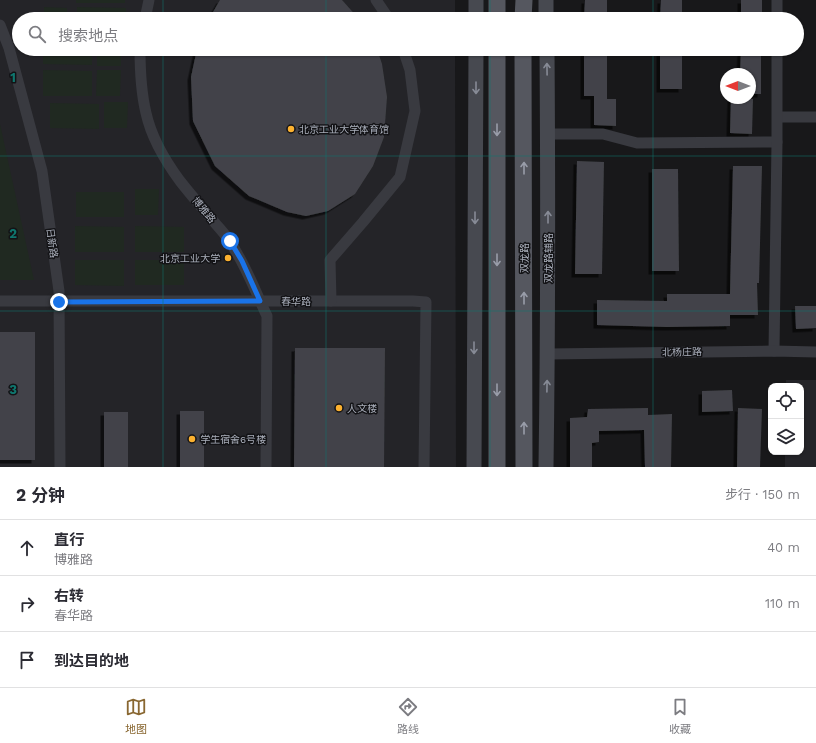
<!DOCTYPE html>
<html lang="zh">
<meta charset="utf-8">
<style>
body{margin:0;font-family:"Work Sans","Noto Sans SC",sans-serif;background:#f7f7f7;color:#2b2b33}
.controls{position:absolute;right:12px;bottom:12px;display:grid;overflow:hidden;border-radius:8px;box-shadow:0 1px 3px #0004}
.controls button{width:36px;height:36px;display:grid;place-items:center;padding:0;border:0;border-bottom:1px solid #e1e1e2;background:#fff;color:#2b2b33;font:20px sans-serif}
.compass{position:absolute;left:720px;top:68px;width:36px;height:36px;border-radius:50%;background:#fff;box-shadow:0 1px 3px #0004;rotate:270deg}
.stop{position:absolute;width:12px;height:12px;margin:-9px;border:3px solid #1a73e8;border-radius:50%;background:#fff}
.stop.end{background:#1a73e8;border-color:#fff;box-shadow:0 1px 4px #0008}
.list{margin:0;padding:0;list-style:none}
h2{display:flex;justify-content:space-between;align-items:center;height:52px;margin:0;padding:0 16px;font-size:17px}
h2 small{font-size:13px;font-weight:400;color:#7c7c81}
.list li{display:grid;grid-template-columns:26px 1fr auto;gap:12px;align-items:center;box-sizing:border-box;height:56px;padding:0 16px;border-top:1px solid #e1e1e2}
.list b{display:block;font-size:15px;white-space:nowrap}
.list p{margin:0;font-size:13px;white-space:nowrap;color:#7c7c81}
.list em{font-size:13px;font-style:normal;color:#7c7c81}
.icon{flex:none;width:22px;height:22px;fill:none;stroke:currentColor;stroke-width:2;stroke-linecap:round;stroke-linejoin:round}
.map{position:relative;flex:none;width:816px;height:467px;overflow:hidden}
.search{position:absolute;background:#fff;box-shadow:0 1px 3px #0004;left:12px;right:12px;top:12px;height:44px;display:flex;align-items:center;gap:10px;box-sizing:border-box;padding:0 14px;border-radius:22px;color:#7c7c81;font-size:15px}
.sheet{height:220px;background:#fff}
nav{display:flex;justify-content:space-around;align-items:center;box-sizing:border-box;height:56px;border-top:1px solid #e1e1e2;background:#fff;font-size:11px;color:#7c7c81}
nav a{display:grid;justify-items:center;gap:2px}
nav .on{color:#896731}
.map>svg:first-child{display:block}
.built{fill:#242428}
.green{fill:#202921}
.building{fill:#424348;filter:url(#shadow)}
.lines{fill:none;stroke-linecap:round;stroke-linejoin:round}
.minor{stroke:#393a40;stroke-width:11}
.secondary{stroke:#474950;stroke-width:15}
.primary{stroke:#55575f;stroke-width:17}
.oneway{stroke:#878b96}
.oneway2{stroke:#999da9}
.route{stroke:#1a73e8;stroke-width:5}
.grid{fill:none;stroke:#0f766e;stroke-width:1;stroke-opacity:0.55}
.poi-dot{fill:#fcb12f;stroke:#131316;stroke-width:1.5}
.labels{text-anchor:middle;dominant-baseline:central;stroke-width:3;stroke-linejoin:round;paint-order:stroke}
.poi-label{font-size:10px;fill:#aaafbb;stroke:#131316;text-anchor:start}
.street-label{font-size:10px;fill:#aaafbb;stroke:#131316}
.grid-label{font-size:13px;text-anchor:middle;font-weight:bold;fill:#0f766e;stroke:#131316;stroke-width:3;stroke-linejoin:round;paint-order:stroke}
</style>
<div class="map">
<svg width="816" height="467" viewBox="0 0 816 467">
<defs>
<filter id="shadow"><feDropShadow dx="-3.5" dy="3.5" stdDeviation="0" flood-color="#0009"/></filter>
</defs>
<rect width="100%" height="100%" fill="#18181a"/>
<g class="built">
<polygon points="0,0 455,0 455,19 19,19 19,49 455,49 456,467 0,467"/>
<polygon points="786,380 816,380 816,467 785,467 785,452 801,452 801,386 786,386"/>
</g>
<g class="green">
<rect x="76" y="0" width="49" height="3"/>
<polygon points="44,7 67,8 67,19 44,19"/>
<polygon points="77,7 126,8 126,19 77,19"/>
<polygon points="43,49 92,49 92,65 43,64"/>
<rect x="97" y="49" width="24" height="17"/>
<polygon points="43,70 92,71 92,96 43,96"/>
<polygon points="97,70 121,70 120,96 96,96"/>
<polygon points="104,102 128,102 127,128 104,128"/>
<polygon points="50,103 99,104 99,129 50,128"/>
<polygon points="0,124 34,280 0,280"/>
<polygon points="135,189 159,189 158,215 135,215"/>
<rect x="76" y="192" width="48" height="25"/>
<polygon points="75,226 124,227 124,252 75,252"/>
<polygon points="135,226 184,227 184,252 135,252"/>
<polygon points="75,260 124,260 124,286 75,285"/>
<rect x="135" y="260" width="49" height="25"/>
</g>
<g class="building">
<polygon points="220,0 342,0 359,19 209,19"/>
<polygon points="585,0 607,0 607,19 584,19"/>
<polygon points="661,0 682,0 682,19 660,19"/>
<rect x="741" y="0" width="21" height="19"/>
<polygon points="197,49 377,49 382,64 387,97 384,137 373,166 355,194 328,211 306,216 287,212 249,196 215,166 193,121 191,77"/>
<polygon points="584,49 607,49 607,99 616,99 616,126 594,125 594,96 584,96"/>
<rect x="660" y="49" width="22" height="40"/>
<polygon points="741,49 761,49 761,94 750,94 750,74 740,74"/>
<polygon points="731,98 753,99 752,134 730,133"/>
<polygon points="577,161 604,162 602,274 575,274"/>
<polygon points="733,166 762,166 759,283 757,283 758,315 730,315 730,326 667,327 597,325 597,300 667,301 667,294 730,294"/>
<polygon points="652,169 678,169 679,271 652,271"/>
<polygon points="795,306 816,306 816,328 796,329"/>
<rect x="0" y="332" width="35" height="128"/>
<polygon points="295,348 385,348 384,467 294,467"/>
<polygon points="732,390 733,411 702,412 702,391"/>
<polygon points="648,408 648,415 672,414 671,467 645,467 644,430 599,431 599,442 592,443 592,467 570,467 570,418 587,417 588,409"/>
<polygon points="738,408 762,409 760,467 737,467"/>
<rect x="180" y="411" width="24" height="56"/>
<rect x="104" y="412" width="24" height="55"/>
</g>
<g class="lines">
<g class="minor">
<polyline points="376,0 389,19"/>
<polyline points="777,0 777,19"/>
<polyline points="145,19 149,0"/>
<polyline points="0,25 9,48 42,171 59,291 60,467"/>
<path d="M140 49C140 70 141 92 146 113 151 136 166 162 180 181 191 195 203 209 215 223 220 229 226 235 230 242 246 265 255 291 267 316L266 467"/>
<polyline points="778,117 816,117"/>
<polyline points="548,134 603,134 637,143 777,142"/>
<polyline points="0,301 413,301 426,302 424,467"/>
<polyline points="331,301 330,260 363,222 400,177 415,111 410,70 403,49"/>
<polyline points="774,351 777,142 777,49"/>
<polyline points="548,354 774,351 816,352"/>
</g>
<g class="secondary">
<polyline points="546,0 546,19"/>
<polyline points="476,19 476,0"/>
<polyline points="474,467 476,49"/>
<path d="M546 467C548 328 548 188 547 49"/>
</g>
<g class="primary">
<polyline points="497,19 497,0"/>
<polyline points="523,19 524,0"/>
<polyline points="497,49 497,467"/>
<polyline points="523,49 524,467"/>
</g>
</g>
<defs><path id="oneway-shaft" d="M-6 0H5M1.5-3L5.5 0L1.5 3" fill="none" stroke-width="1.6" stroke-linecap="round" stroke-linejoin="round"/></defs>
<g class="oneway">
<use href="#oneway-shaft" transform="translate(547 69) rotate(-91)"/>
<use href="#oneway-shaft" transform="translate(476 88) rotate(90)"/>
<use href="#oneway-shaft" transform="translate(548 217) rotate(-90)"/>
<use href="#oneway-shaft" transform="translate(475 218) rotate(90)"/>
<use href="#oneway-shaft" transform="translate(474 348) rotate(90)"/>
<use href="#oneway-shaft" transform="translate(547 386) rotate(-89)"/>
</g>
<g class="oneway2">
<use href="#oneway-shaft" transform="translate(497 130) rotate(90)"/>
<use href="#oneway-shaft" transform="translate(524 168) rotate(-90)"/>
<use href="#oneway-shaft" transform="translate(497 260) rotate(90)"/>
<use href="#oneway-shaft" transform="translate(524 298) rotate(-90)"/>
<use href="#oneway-shaft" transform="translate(497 390) rotate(90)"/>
<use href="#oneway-shaft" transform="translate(524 428) rotate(-90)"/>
</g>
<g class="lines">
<polyline class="route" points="59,302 260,301 242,261 230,241"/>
</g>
<path class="grid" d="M163 0V19M326 0V19M490 0V19M653 0V19M163 49V467M326 49V467M490 49V467M653 49V467M0 156H816M0 311H816"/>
<g class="poi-dot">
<circle cx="291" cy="129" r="4"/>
<circle cx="228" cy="258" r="4"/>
<circle cx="339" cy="408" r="4"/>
<circle cx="192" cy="439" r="4"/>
</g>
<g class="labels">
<g class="poi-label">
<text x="299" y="129">北京工业大学体育馆</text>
<text x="220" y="258" text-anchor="end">北京工业大学</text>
<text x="347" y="408">人文楼</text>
<text x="200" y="439">学生宿舍6号楼</text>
</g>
<g class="street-label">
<text transform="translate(204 210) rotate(51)">博雅路</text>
<text transform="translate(52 243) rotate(82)">日新路</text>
<text transform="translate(524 258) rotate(-90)">双龙路</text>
<text transform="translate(548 258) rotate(-90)">双龙路辅路</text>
<text x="296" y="301">春华路</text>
<text transform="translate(682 352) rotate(-1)">北杨庄路</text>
</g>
</g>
<g class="grid-label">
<text x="13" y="82">1</text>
<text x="13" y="238">2</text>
<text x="13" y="394">3</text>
</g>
</svg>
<div class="controls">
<button><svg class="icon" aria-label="locate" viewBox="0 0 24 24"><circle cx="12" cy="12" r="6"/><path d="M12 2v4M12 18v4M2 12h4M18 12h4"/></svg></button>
<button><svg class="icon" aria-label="layers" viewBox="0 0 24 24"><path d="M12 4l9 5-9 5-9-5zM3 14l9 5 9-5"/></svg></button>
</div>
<svg class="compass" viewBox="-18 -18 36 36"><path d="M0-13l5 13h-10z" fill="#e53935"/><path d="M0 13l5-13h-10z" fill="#7c7c81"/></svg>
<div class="stop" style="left:230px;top:241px"></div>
<div class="stop end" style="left:59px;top:302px"></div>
<div class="search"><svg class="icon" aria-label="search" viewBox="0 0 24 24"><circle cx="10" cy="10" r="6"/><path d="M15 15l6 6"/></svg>搜索地点</div>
</div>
<section class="sheet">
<h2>2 分钟<small>步行 · 150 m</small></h2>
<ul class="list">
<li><svg class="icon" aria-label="ahead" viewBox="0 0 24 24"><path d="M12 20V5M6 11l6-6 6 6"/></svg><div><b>直行</b><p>博雅路</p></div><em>40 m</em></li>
<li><svg class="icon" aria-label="right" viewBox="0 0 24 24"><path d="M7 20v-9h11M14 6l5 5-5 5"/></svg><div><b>右转</b><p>春华路</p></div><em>110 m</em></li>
<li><svg class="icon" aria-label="arrive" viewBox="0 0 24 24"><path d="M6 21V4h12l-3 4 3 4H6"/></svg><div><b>到达目的地</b></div></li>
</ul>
</section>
<nav>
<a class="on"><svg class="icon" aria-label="map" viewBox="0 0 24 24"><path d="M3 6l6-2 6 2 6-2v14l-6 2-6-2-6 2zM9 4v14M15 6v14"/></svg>地图</a>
<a><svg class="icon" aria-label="directions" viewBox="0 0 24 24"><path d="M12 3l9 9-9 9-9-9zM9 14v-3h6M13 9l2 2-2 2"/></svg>路线</a>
<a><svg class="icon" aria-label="saved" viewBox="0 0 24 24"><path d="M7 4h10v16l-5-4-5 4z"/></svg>收藏</a>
</nav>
